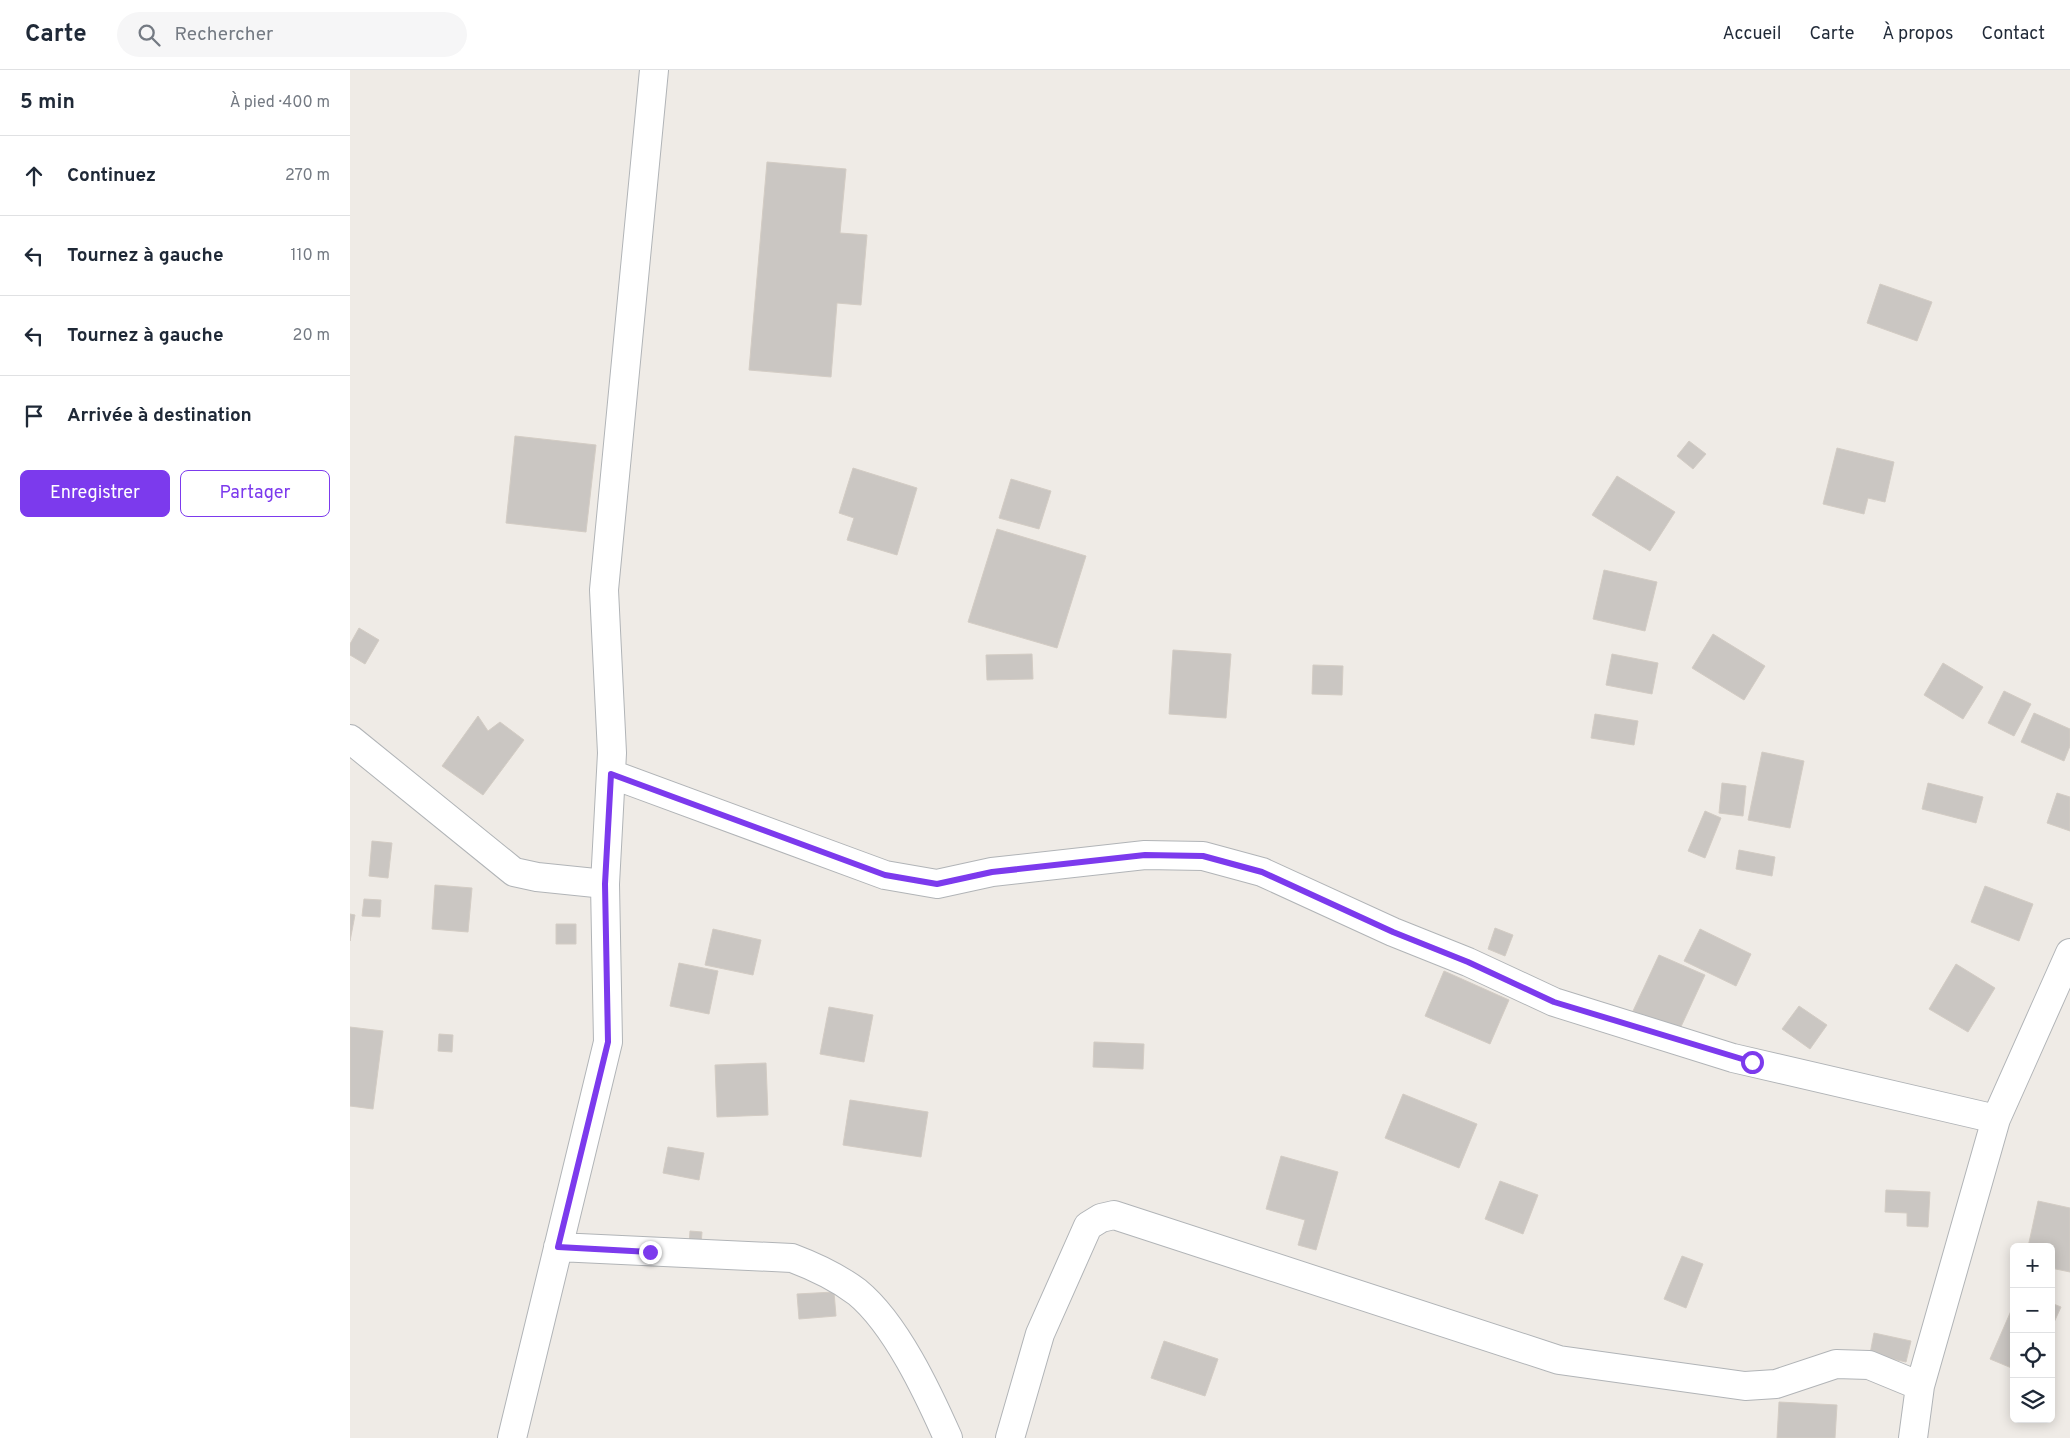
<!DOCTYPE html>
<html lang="fr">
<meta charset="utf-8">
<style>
body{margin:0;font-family:Overpass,sans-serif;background:#f6f6f7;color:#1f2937}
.controls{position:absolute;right:15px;bottom:15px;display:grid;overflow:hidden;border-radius:8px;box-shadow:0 2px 12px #0003}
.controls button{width:45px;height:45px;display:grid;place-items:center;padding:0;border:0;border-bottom:1px solid #e0e1e3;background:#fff;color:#1f2937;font:25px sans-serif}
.stop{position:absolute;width:15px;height:15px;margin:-11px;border:4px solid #7c3aed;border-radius:50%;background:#fff}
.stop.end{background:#7c3aed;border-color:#fff;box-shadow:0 1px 5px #0008}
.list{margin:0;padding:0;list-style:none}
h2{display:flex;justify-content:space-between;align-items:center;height:65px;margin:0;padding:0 20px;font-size:21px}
h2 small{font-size:16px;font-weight:400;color:#747a83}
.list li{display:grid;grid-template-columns:32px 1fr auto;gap:15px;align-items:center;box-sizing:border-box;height:80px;padding:0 20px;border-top:1px solid #e0e1e3}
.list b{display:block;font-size:19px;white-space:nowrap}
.list em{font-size:16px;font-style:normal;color:#747a83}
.actions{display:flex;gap:10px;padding:15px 20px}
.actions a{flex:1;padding:11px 0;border:1px solid #7c3aed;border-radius:8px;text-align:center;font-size:18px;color:#7c3aed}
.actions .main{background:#7c3aed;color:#fff}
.icon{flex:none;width:28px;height:28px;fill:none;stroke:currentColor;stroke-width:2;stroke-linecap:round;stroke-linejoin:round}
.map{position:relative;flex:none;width:1720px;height:1368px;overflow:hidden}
header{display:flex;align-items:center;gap:30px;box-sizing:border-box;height:70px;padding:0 25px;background:#fff;border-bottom:1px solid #e0e1e3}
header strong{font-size:24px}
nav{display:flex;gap:28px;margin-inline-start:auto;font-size:18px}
.search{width:350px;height:45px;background:#f6f6f7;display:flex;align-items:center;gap:12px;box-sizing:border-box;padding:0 18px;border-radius:28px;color:#747a83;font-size:19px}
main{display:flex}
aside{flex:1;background:#fff}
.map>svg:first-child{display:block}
</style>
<header>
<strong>Carte</strong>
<div class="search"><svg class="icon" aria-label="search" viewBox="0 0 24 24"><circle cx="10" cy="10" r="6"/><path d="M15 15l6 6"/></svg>Rechercher</div>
<nav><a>Accueil</a><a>Carte</a><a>À propos</a><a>Contact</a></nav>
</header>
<main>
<aside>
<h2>5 min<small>À pied · 400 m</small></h2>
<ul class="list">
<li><svg class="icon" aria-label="ahead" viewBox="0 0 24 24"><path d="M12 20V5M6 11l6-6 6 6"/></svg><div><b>Continuez</b></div><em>270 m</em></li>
<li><svg class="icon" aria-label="left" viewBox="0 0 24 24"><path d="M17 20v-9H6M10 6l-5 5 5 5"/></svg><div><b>Tournez à gauche</b></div><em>110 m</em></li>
<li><svg class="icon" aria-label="left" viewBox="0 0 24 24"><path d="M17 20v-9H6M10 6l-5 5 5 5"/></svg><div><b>Tournez à gauche</b></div><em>20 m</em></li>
<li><svg class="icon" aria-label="arrive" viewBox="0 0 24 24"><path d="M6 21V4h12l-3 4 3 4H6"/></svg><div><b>Arrivée à destination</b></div></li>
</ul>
<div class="actions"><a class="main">Enregistrer</a><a>Partager</a></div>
</aside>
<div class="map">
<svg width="1720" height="1368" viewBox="0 0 1720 1368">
<rect width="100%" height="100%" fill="#efebe6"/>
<path fill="#cac6c2" stroke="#d3ccc4" d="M417,92L496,99L490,163L517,165L511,235L487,233L481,307L399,300Z
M1530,214L1582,232L1567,271L1517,253Z
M165,366L246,375L236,462L156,453Z
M1339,371L1356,384L1343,399L1327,386Z
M1487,378L1544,392L1535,432L1518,428L1514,444L1473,434Z
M503,398L567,418L547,485L497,470L504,448L489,443Z
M1267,406L1325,442L1300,481L1242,445Z
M661,409L701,421L689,459L649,448Z
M647,459L736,486L707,578L618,552Z
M1254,500L1307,512L1295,561L1243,549Z
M9,558L29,570L15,594L0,585V574Z
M1363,564L1415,596L1394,630L1342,598Z
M823,580L881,584L876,648L819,644Z
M682,584L683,609L637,610L636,585Z
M1262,584L1308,593L1302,624L1256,615Z
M1593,593L1633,617L1613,649L1574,625Z
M963,595L993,596L992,625L962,624Z
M1654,621L1681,634L1664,666L1638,653Z
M1684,643L1720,659V676L1714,691L1671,672Z
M1245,644L1288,651L1284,675L1241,668Z
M128,646L138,661L150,652L174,670L133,725L92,696Z
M1412,682L1454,691L1440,758L1398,750Z
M1372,713L1396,716L1393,746L1369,743Z
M1578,713L1633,727L1626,753L1572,739Z
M1707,723L1720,727V761L1697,753Z
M1355,741L1371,748L1355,788L1338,781Z
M22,771L42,773L38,808L19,806Z
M1389,780L1425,787L1422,806L1386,799Z
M85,815L122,818L118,862L82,859Z
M1635,816L1683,834L1669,871L1621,852Z
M14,829L31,830L30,847L12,846Z
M0,844L5,845L0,871Z
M206,854H226V874H206Z
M1145,858L1163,865L1155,886L1138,879Z
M363,859L411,870L403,905L355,895Z
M1350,859L1401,884L1386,916L1334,891Z
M1309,885L1355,905L1329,961L1283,941Z
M329,893L368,901L359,944L320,936Z
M1606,894L1645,918L1618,962L1579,939Z
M1094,901L1159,930L1140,974L1075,946Z
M1449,936L1477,955L1460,979L1432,959Z
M479,937L523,945L514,992L470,984Z
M0,957L33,961L23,1039L0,1036Z
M89,964L103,965L102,982L88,981Z
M744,972L794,974L793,999L743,997Z
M416,993L418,1045L367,1047L365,995Z
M1053,1024L1127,1054L1109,1098L1035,1068Z
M500,1030L578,1042L571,1087L493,1075Z
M318,1077L354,1083L349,1110L313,1103Z
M931,1086L988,1102L966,1180L948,1175L955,1150L916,1139Z
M1150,1111L1188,1125L1173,1164L1135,1149Z
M1536,1120L1580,1122L1578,1157L1557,1156V1143L1535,1142Z
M1688,1131L1720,1138V1202L1701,1198V1177H1678Z
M340,1161L352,1162L351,1176L339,1175Z
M1332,1186L1353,1194L1336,1238L1314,1229Z
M484,1222L486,1246L449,1249L447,1224Z
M1701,1233L1711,1237L1701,1259Z
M1664,1234V1299L1640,1289Z
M1524,1263L1561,1271L1556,1292L1520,1284Z
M814,1271L868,1289L855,1326L801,1308Z
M1429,1332L1487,1335L1485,1368H1427Z"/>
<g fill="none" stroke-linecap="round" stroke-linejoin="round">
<g stroke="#b1b4b7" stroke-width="30">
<path id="minor" d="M0,669L164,802L187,807L255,814
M261,704L535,805L587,814L642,802L795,785L853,786L912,802L1043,862L1118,892L1204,932L1383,988L1646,1049
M208,1177L442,1188C466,1197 487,1207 507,1222C546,1254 578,1323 598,1368
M162,1368L258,972L255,814L262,683L254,520L304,0
M660,1368L690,1264L738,1156L751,1148L764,1145L1209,1290L1395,1316L1426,1314L1486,1294L1519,1295L1570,1316
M1563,1368L1570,1316L1646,1049L1720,883"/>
</g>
<use href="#minor" stroke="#fff" stroke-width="28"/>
</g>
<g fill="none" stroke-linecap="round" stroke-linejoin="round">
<path stroke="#7c3aed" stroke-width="6" d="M300,1182L208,1177L258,972L255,814L261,704L535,805L587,814L642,802L795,785L853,786L912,802L1043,862L1118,892L1204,932L1402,992"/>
</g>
</svg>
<div class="controls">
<button>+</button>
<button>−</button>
<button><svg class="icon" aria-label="locate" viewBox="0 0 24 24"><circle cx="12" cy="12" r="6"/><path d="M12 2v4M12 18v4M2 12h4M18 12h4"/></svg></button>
<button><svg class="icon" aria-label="layers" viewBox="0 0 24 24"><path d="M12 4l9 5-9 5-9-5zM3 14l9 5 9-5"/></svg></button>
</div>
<div class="stop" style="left:1402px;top:992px"></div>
<div class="stop end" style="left:300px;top:1182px"></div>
</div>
</main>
